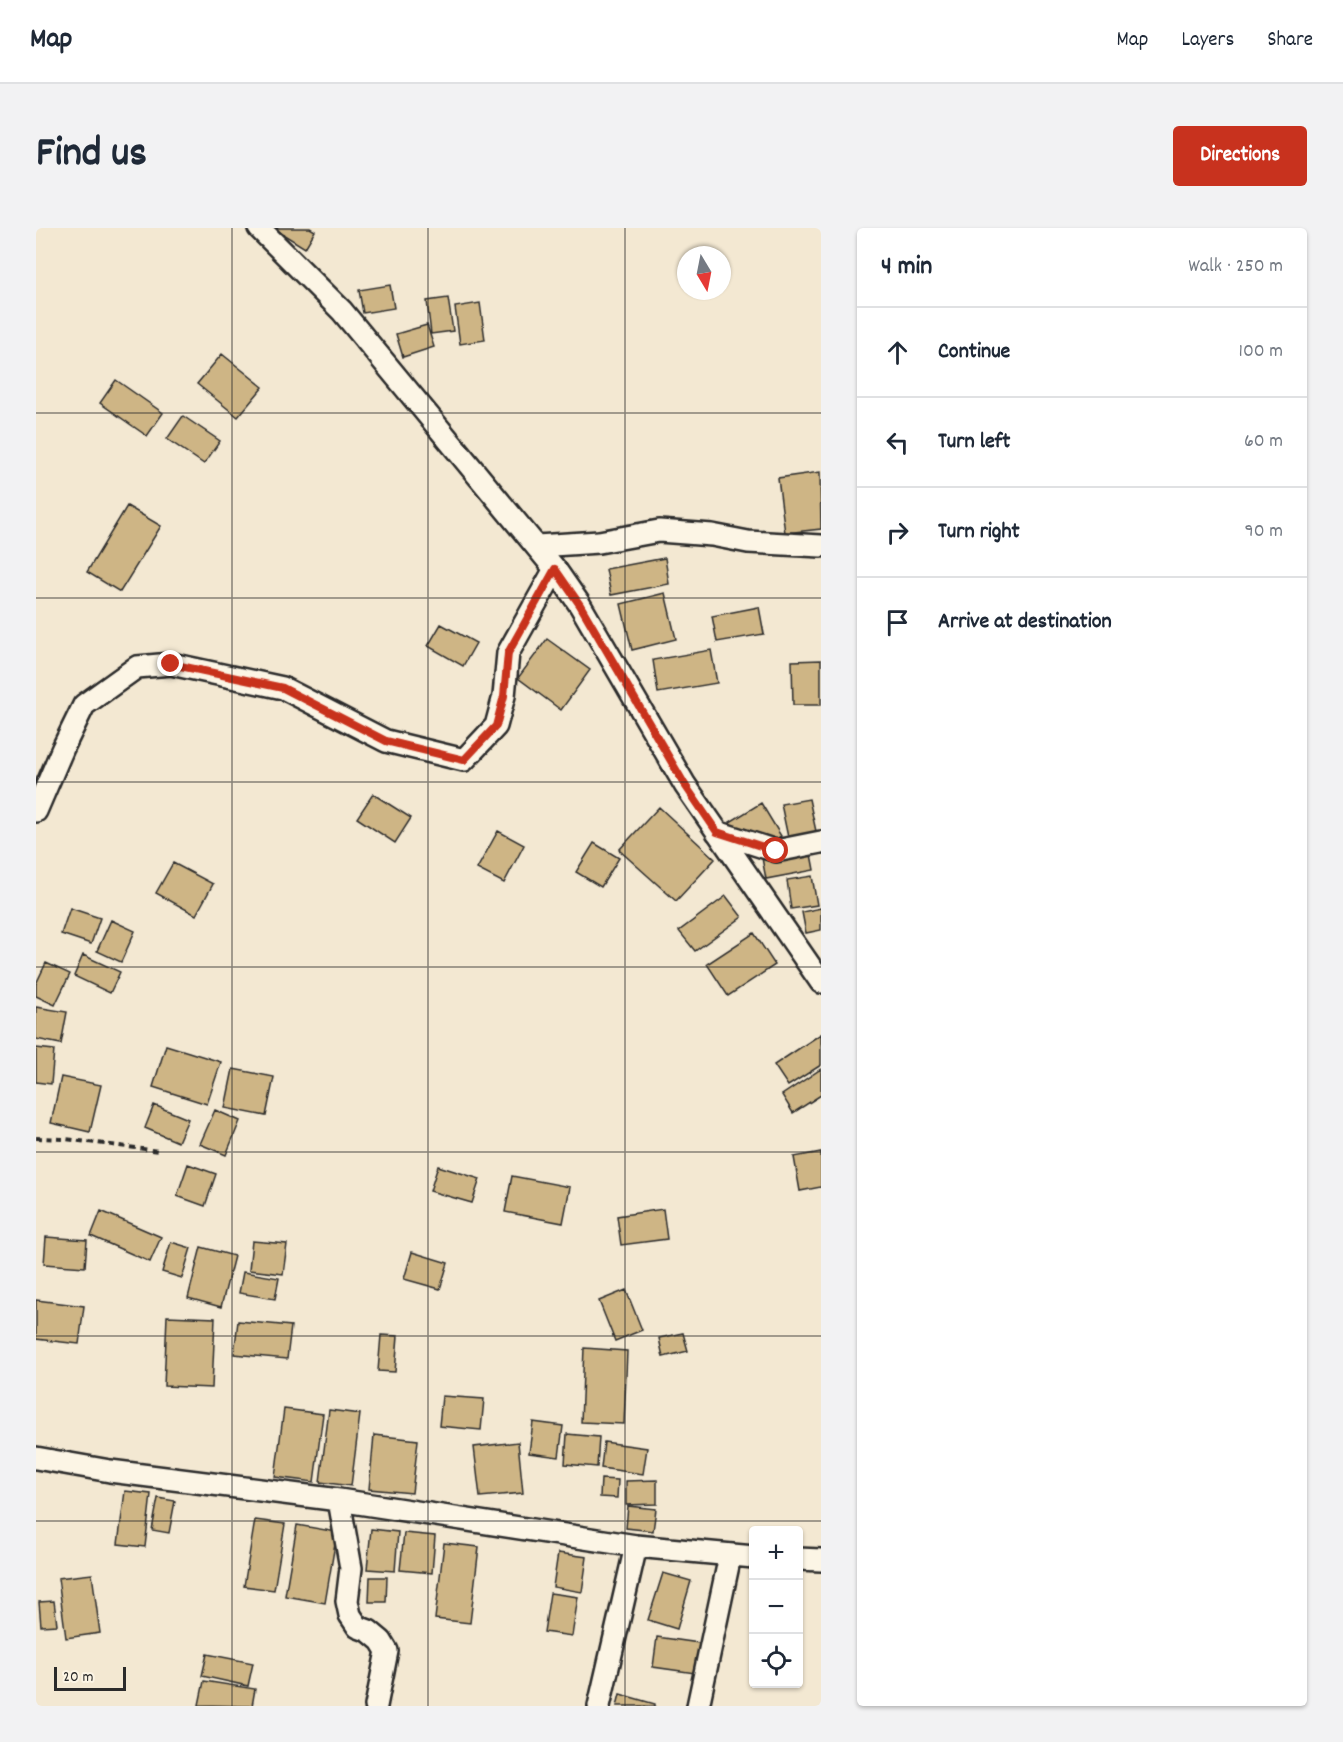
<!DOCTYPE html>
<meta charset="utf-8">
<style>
body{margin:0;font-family:Dekko,sans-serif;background:#f2f2f3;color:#1f2937}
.controls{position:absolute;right:18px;bottom:18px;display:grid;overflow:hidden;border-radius:6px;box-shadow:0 2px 4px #0004}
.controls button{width:54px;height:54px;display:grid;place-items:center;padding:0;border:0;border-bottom:2px solid #e0e1e3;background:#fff;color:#1f2937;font:30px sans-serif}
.compass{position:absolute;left:641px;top:18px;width:54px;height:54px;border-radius:50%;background:#fff;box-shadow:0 2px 4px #0004;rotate:170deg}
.scale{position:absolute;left:18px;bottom:15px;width:72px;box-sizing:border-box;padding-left:6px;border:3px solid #2b2b2b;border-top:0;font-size:16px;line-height:21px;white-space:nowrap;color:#2b2b2b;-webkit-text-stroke:4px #fcf5e5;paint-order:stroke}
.stop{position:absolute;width:18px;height:18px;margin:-14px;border:4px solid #c8321e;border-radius:50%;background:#fff}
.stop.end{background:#c8321e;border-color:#fff;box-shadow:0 2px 6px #0008}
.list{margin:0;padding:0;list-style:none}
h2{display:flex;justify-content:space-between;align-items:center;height:78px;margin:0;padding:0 24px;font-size:26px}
h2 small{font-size:20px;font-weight:400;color:#747a83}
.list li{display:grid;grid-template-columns:39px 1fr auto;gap:18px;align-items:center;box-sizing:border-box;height:90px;padding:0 24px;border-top:2px solid #e0e1e3}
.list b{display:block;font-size:22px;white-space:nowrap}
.list em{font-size:20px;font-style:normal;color:#747a83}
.icon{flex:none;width:33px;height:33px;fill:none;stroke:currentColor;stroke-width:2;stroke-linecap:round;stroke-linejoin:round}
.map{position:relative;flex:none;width:785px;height:1478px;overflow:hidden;border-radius:6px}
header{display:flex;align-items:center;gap:36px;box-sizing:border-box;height:84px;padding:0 30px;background:#fff;border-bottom:2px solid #e0e1e3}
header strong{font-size:28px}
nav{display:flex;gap:33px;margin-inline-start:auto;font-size:21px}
.intro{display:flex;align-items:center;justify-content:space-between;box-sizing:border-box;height:144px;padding:0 36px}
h1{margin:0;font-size:42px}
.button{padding:15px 27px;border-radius:6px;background:#c8321e;color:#fff;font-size:21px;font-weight:700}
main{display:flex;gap:36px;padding:0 36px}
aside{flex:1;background:#fff;border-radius:6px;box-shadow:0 2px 4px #0004}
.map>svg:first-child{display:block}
</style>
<header>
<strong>Map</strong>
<nav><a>Map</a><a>Layers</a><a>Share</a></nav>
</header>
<div class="intro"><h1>Find us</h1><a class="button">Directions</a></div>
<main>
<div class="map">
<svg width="785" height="1478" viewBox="0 0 785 1478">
<rect width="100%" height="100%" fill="#f3e8d2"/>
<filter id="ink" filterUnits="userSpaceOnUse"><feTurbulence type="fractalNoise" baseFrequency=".0167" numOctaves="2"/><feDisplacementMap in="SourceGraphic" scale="12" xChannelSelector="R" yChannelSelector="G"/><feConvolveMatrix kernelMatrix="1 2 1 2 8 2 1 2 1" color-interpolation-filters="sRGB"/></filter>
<g filter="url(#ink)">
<path fill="#ceb585" stroke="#2b2b2b" stroke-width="1.5" d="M237,0H274L279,3L269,20Z
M354,57L358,80L327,85L323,62Z
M412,70L417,103L395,106L391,73Z
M444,75L449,112L424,116L419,79Z
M391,97L398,119L367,129L360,106Z
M186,126L227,159L202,189L161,156Z
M80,152L127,185L111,208L64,175Z
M147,188L184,213L168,236L131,211Z
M784,244L785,301L749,305L742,250Z
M91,278L125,298L84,364L51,344Z
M629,330L633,356L575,367L570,341Z
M629,365L640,411L596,422L585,376Z
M723,379L728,406L681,414L676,388Z
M405,396L440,415L427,438L392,418Z
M511,411L554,442L525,482L482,450Z
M675,422L681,455L622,465L617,432Z
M785,432V477H757L756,433Z
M337,566L375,590L359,615L321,590Z
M773,571L781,608L753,614L745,576Z
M725,575L745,608L714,627L694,594Z
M623,579L679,631L640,673L583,622Z
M462,603L488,617L468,655L441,641Z
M558,615L583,630L565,659L540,644Z
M774,621L778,642L730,651L726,630Z
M137,635L177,656L160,687L120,665Z
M776,648L781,677L755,681L751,652Z
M690,668L706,689L659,723L643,703Z
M34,680L64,690L55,716L25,706Z
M785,680V702L770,705L766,684Z
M75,692L99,703L85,734L61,723Z
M718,705L739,737L692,768L671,736Z
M47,727L84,744L74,765L38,748Z
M10,735L34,746L19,777L0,768V756Z
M0,779L31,784L25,816L0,811Z
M785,806V837L752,858L738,837Z
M130,817L185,834L171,876L117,859Z
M0,820L18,822L15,856L0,854Z
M197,841L238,849L230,888L189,880Z
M785,841V867L757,885L746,867Z
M25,849L65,857L54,904L15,895Z
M118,877L152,891L142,914L109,900Z
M179,882L204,893L190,927L164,916Z
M785,924V959L764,963L758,929Z
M152,936L180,946L169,978L141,968Z
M402,938L444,951L436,975L394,963Z
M476,948L534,959L527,995L469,984Z
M627,981L631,1011L585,1017L581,988Z
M65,983L125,1009L114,1034L55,1008Z
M10,1009L51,1012L49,1039L8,1036Z
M216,1013L251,1016L247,1046L213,1042Z
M135,1014L155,1020L146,1050L126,1044Z
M165,1019L198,1028L185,1079L152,1070Z
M376,1024L412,1035L404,1061L368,1051Z
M207,1044L243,1050L239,1071L203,1065Z
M590,1062L606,1102L579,1113L563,1073Z
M0,1072L48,1078L43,1116L0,1111Z
M131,1088L179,1090L176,1160L128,1158Z
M202,1093L255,1098L251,1131L198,1126Z
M647,1105L652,1123L627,1129L623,1110Z
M345,1107L362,1108L359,1144L342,1143Z
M548,1120L591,1123L588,1196L545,1194Z
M406,1168L448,1171L445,1202L403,1198Z
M248,1181L287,1186L278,1254L239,1249Z
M293,1182L324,1186L315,1258L284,1254Z
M497,1194L527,1198L523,1229L493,1225Z
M531,1206L563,1209L561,1239L529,1236Z
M338,1207L382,1212L376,1265L333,1261Z
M482,1214L487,1265L444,1269L438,1219Z
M568,1214L611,1220L607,1246L565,1240Z
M565,1251L582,1252L581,1270L564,1269Z
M621,1252V1276L590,1277V1253Z
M89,1263L115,1266L109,1319L82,1316Z
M122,1270L139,1273L133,1305L116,1302Z
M592,1278L620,1281L617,1303L590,1300Z
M219,1292L249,1296L238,1362L208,1358Z
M261,1297L301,1304L289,1375L249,1368Z
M335,1301L362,1304L359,1343L331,1341Z
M368,1305L399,1308L396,1345L364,1342Z
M408,1315L443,1319L434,1395L399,1391Z
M522,1325L551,1329L546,1364L517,1359Z
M627,1345L655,1353L641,1401L612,1392Z
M56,1346L64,1405L30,1410L22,1350Z
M334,1349H351L350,1374H333Z
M514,1365L542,1369L536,1408L508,1404Z
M18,1373L21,1397L5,1398L3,1374Z
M621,1409L670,1416L666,1446L617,1439Z
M171,1426L217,1435L212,1458L166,1448Z
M168,1453L219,1461L216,1478L163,1477Z
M584,1466L619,1476V1478H581Z"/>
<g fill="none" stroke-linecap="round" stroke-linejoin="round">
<g stroke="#2b2b2b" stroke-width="26">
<path id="minor" d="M223,0L306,83L519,341L544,377L649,557L785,754
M501,318L563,314L623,303L676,307L712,314L785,318
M0,583L27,520L48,477L101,439L135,436L247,460L350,513L428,532L460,498L468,468L472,425L519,341
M681,604L740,623L785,614
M0,1230L74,1243L303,1272L600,1318L718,1329
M303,1272L315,1340L311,1373L314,1387L322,1399L333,1403L345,1413L351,1423L340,1478
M762,1331L785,1332
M563,1478L600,1318
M662,1478L694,1328"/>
</g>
<path stroke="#2b2b2b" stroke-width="4" stroke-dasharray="6 4.5" stroke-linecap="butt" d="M0,910L29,911L123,923"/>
<use href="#minor" stroke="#fcf5e5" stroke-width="21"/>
</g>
</g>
<g fill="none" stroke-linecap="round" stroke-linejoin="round" filter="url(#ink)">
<path stroke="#c8321e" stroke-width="8" d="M135,436L247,460L350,513L428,532L460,498L468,468L472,425L519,341L544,377L649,557L681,604L740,623"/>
</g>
<path fill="none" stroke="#2b2b2b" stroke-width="1.5" stroke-opacity="0.55" d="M196,0V1478M392,0V1478M589,0V1478M0,185H785M0,370H785M0,554H785M0,739H785M0,924H785M0,1108H785M0,1293H785"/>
</svg>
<div class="controls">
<button>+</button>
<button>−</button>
<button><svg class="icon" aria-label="locate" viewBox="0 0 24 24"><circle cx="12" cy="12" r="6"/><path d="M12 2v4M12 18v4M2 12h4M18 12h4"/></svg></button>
</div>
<svg class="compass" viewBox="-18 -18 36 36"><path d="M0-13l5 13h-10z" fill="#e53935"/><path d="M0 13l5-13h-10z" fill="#747a83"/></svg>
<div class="scale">20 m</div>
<div class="stop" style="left:740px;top:623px"></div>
<div class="stop end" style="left:135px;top:436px"></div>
</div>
<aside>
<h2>4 min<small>Walk · 250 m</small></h2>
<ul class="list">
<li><svg class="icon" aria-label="ahead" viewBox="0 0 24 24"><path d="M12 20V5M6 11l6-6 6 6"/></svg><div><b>Continue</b></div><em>100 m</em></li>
<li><svg class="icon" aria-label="left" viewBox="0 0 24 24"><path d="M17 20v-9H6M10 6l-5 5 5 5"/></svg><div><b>Turn left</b></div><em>60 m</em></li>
<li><svg class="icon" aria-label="right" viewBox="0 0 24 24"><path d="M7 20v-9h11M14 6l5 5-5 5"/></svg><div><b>Turn right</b></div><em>90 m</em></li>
<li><svg class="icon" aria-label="arrive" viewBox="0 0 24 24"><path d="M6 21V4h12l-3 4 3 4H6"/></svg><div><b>Arrive at destination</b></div></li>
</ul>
</aside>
</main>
